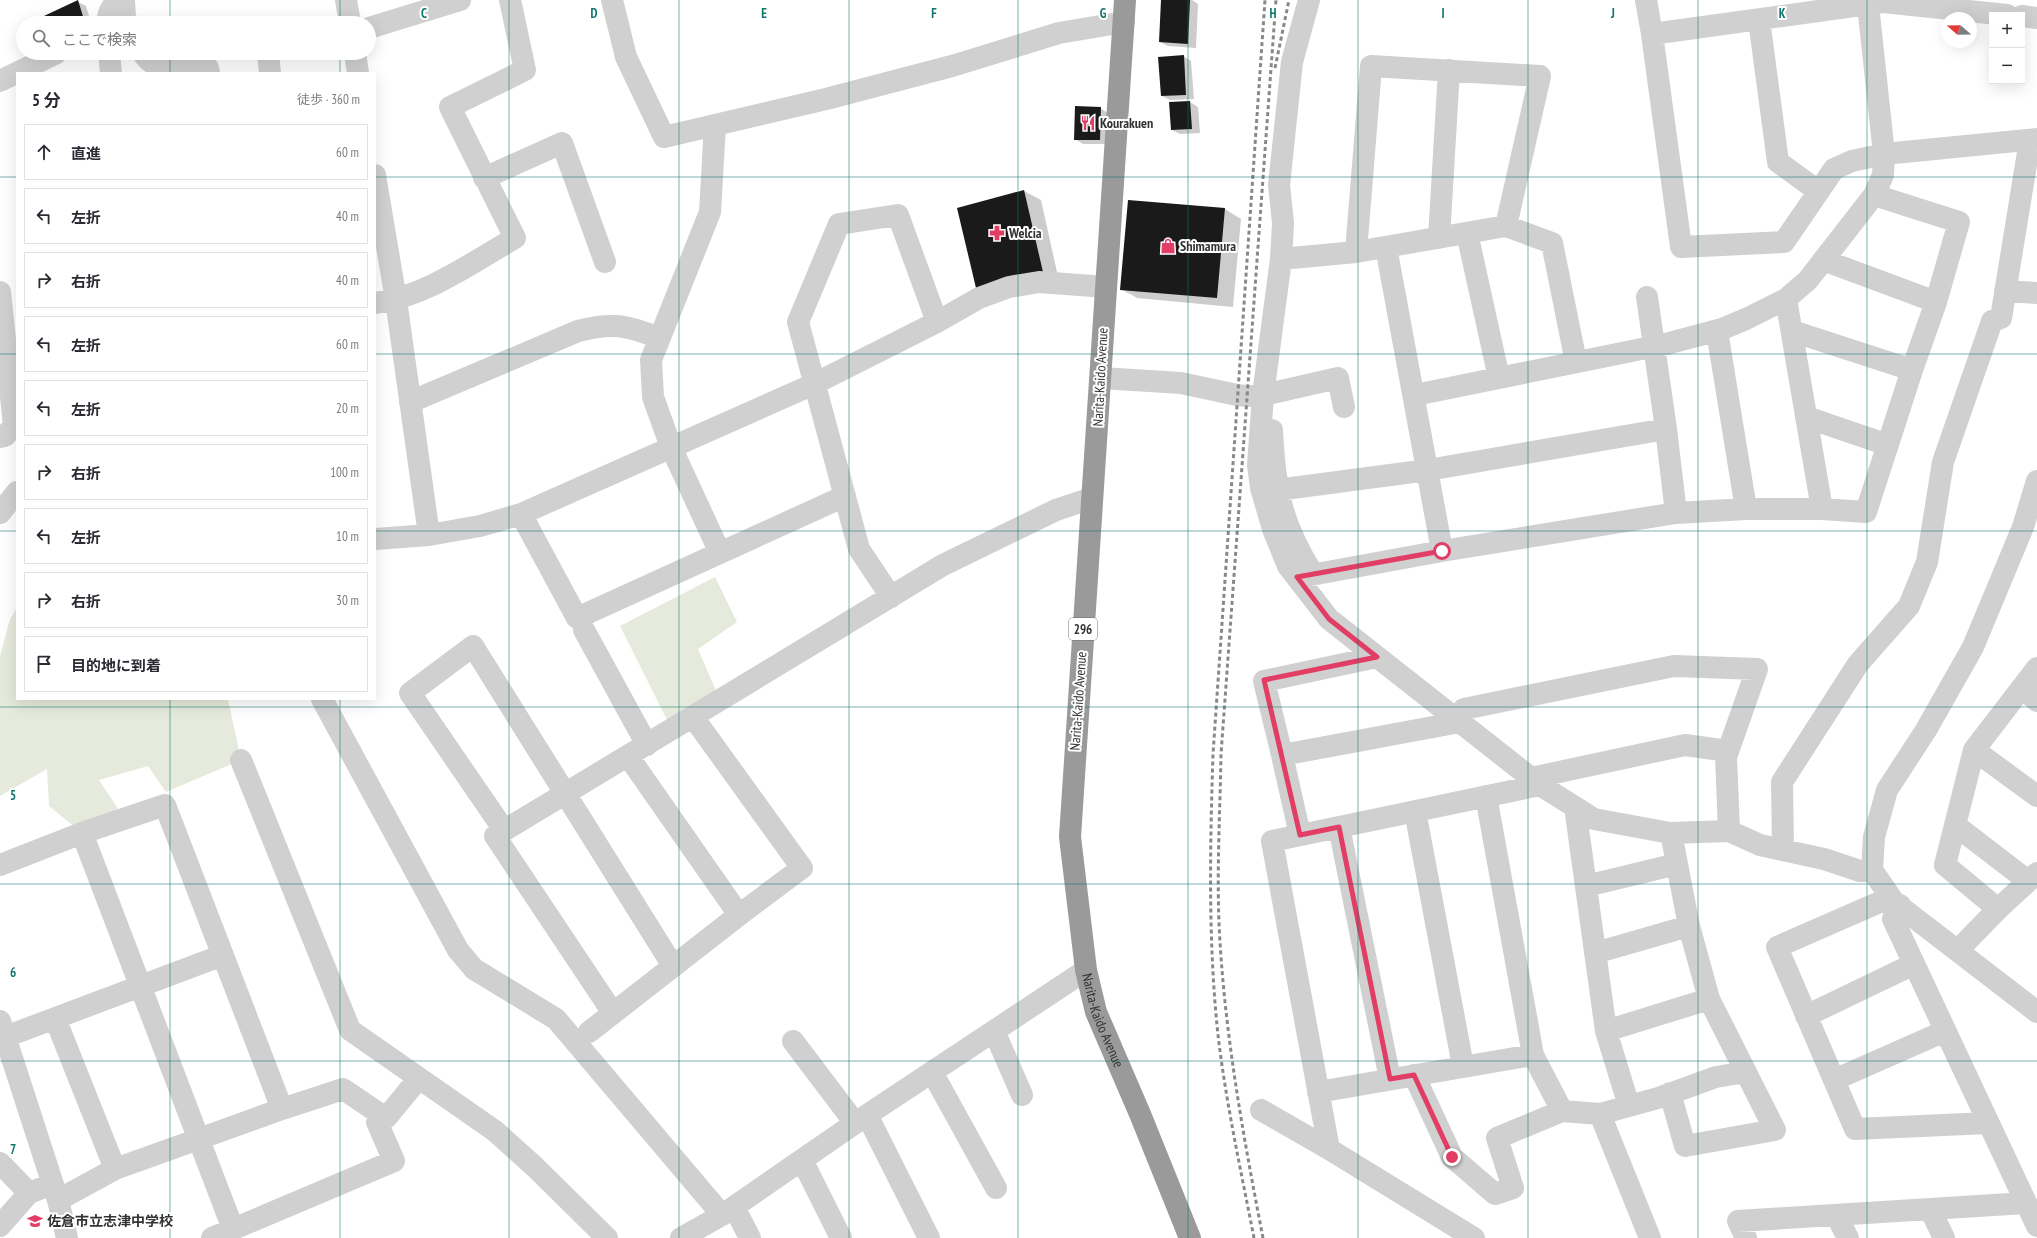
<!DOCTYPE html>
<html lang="ja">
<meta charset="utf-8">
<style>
body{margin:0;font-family:"PT Sans Narrow","Noto Sans JP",sans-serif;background:#f7f7f7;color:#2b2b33}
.controls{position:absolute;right:12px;top:12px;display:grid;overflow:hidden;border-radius:0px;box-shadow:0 4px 16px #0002}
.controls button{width:36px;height:36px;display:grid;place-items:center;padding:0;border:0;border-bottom:1px solid #e1e1e2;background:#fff;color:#2b2b33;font:20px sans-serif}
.compass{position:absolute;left:1941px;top:12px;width:36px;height:36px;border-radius:50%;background:#fff;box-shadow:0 4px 16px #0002;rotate:290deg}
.stop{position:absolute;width:12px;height:12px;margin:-9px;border:3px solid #e13d65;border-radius:50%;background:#fff}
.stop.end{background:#e13d65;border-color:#fff;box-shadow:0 1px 4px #0008}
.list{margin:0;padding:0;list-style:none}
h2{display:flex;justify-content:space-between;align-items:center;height:52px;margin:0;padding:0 16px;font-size:17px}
h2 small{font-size:13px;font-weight:400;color:#7c7c81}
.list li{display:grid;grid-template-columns:26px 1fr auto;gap:12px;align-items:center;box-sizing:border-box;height:56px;margin:0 8px 8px;padding:0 8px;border:1px solid #e1e1e2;border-radius:0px}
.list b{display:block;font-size:15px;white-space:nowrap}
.list em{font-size:13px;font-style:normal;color:#7c7c81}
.icon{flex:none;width:22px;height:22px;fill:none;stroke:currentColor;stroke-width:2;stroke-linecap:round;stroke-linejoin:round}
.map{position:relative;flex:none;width:2037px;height:1238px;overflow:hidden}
.search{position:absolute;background:#fff;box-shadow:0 4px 16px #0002;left:16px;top:16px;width:360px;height:44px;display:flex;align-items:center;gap:10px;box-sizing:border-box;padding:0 14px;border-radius:22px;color:#7c7c81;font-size:15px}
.panel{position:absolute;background:#fff;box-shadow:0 4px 16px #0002;left:16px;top:72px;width:360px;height:628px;border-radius:0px}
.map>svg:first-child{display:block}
</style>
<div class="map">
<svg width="2037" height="1238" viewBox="0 0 2037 1238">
<rect width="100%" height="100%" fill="#fff"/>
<path fill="#e5eadc" d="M715,577L737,622L698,649L720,700L672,730L620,626Z
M17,608V699H228L241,760L166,792L148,766L99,780L125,819L82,833L49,806L47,769L0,796V656L10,619Z"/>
<path fill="#0003" d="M1162,0H1192L1198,4L1196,48L1168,46L1160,42Z
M78,2L86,6L91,23H31Z
M1183,56L1191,61L1194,99L1170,100L1162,96Z
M1190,102L1198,107L1200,133L1180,134L1172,130L1170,103Z
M1100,108L1108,113L1107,144H1083L1075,139Z
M1024,191L1041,200L1059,281L994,297L958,208Z
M1129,201L1225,209L1241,219L1233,307L1137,298L1121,289Z"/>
<path fill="#1a1a1a" d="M78,0L85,23H29Z
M1161,0H1190L1188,44L1159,42Z
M1184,55L1186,95L1161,96L1158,57Z
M1190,101L1192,129L1171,130L1169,102Z
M1075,106L1101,107L1100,140H1074Z
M1024,190L1043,272L976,288L957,208Z
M1128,200L1225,208L1217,298L1120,290Z"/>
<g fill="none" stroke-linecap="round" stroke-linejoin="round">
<path stroke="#d0d0d0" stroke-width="22" d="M124,0L125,18L128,23
M346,0L350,23
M612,0L626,57L664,137L826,99L952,66L1059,33L1124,22
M1309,0L1292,62L1279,185L1283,223L1281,259L1263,395L1258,465L1261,488L1273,529L1288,566L1329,619L1540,785L1594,819L1670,833L1729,831L1760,845L1824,859L1860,871L1872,870
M1646,0L1652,34L1681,247L1784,242L1834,169L1852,161L1884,154L2037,139
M2022,16L2037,18
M1759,20L1778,162L1818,191
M108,23C107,11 113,3 124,0
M369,28L460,0
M1652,34L1883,2L2007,15
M109,53L111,73
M143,53C155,75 188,69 208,68L209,73
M268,53L270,73
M355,53L358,73
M0,81L55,54
M715,125L710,212L651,360L653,397L671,447L720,553
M375,175L396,300L429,535
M484,178L562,143L605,262
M1467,233L1499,378
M1439,238L1449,70
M1386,247L1442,551L1676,513L1746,509H1822L1866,512L1912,370L1936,302L1959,222L1874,195
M1356,252L1371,66L1540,76L1506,226
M1281,259L1356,252L1506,226L1552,243L1576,362
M1823,260L1936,302
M2005,291L2037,293
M0,292L14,426L5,436L0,437
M1647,297L1666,429L1676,513
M1786,299L1822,509
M375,303C425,297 471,263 515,238L450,107L525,70L510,0
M1717,331L1746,509
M1792,331L1912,370
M1101,378L1181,383L1237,395L1247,396L1263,395L1338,378L1344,407
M1415,395L1666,344L1722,329L1746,319L1786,299L1808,280L1874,195L1883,175L1884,154L1868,5
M410,402L578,331C612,322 627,325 659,338
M1806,417L1888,445
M1272,430C1275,490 1281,523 1313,574
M2037,481L2023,527L1973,647L1926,730L1887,790L1874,837L1872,870L1894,902L2037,1012
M1277,490L1428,470L1666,429
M0,513L17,492
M521,514L577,618L845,496
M375,539L429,535L480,526L521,514L814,384L937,322L979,298L1009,287L1039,282L1106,287
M1300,577L1442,551
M891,597L859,549L798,322L839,224L898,215L937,322
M584,630L647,745
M2022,688L2037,701
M322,699L458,950L474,969L556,1019L722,1215
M693,717L802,868L739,915
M1974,750L2037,796
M1282,755L1264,681L1377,657
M241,760L350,1030L495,1131L535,1167L607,1238
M1531,778L1685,745L1728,751
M1486,796L1533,1055
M1575,807L1606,1031L1629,1106
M1415,811L1463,1066
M1955,825L2028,881
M1339,827L1390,1079
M504,830L410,693L473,646L673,966
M82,833L233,1229
M1300,835L1282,755L1460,722L1464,709L1674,666L1757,669L1726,757L1729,831
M1783,850L1782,782L1858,664L1909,606L1927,562L1943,462L1992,321L2001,318L2030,140
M0,865L82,833L165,805L282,1109
M1586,886L1677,864
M1889,898L1777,947L1855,1129L1988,1123
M1900,905L1893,919L2037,1226
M1998,909L1945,865L1974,750L2037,668
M1958,950L1998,909L2037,873
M1595,953L1689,926
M613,1013L495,836L943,565L1056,510L1092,498
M1806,1016L1914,964
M55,1018L115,1169
M0,1021L58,1200L67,1238
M994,1031L1022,1095
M1606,1031L1709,999
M589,1032L739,915L628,756
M793,1041L855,1123
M0,1042L5,1037L223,955
M932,1072L996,1188
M1414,1075L1452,1157L1495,1194L1513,1188L1497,1138L1562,1111L1600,1114L1658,1098L1716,1077L1746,1072
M1834,1080L1945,1031
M1318,1092L1533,1055L1562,1111
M1670,1093L1685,1146L1775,1130L1709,999L1689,926L1671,833
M1261,1110L1329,1149L1474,1238
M1600,1114L1650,1238
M867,1115L929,1238
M1329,1149L1272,841L1540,785
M802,1160L841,1238
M0,1163L29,1193
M58,1200L115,1169L282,1109L343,1089L386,1118L419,1078
M734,1207L750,1238
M1930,1209L1944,1238
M1836,1215L1848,1238
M0,1226L29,1193L52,1184
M212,1238L394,1161L377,1122L379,1113
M681,1238L722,1215L867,1115L1086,970
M1746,1238L1738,1221L2026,1203"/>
<path stroke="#9a9a9a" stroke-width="22" id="s1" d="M1125,0L1070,837L1086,970L1096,1012L1140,1114L1190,1238"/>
<path stroke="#888" stroke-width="3" stroke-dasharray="4 3" stroke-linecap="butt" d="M1275,68L1289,0
M1254,1238C1241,1171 1226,1103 1218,1035C1208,941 1210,848 1213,754L1265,0
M1263,1238C1244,1140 1226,1041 1220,942C1216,880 1220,816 1221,754L1276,0"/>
</g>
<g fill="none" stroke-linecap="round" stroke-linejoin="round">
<path stroke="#e13d65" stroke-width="5" d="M1442,551L1297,577L1329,619L1377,657L1264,680L1300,835L1339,827L1390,1079L1414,1075L1452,1157"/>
</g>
<path fill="none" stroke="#0f766e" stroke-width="1" stroke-opacity="0.55" d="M170,0V23M340,0V23M509,0V1238M679,0V1238M849,0V1238M1018,0V1238M1188,0V1238M1358,0V1238M1528,0V1238M1698,0V1238M1867,0V1238M170,53V73M340,53V73M0,177H17M375,177H2037M0,354H17M375,354H2037M0,531H17M375,531H2037M170,699V1238M340,699V1238M0,707H2037M0,884H2037M0,1061H2037"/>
<defs>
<g id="restaurant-bare" transform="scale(1.2)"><path d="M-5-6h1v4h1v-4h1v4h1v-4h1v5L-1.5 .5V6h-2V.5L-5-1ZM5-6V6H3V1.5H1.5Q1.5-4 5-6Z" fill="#e13d65" stroke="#fff" stroke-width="2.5" paint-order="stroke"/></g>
<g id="pharmacy-bare" transform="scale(1.2)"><path d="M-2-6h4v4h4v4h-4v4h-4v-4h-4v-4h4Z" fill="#e13d65" stroke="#fff" stroke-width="2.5" paint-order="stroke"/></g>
<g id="shop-bare" transform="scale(1.2)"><path d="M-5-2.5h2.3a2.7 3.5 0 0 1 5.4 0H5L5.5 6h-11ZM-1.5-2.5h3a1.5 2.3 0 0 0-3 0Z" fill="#e13d65" stroke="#fff" stroke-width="2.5" paint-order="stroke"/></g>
<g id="school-bare" transform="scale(1.2)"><path d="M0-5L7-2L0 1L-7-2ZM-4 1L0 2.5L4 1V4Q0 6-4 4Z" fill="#e13d65" stroke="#fff" stroke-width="2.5" paint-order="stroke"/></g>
</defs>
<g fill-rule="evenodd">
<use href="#restaurant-bare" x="1088" y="123"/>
<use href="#pharmacy-bare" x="997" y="233"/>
<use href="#shop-bare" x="1168" y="246"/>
<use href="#school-bare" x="35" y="1221"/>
</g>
<g text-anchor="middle" stroke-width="4" stroke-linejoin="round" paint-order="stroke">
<rect fill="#fff" stroke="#707070" stroke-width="1" x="1069" y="618" width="28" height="22" rx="3"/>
<g font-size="13" font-weight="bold" fill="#333">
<text x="1083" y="634">296</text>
</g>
<g font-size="14" font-weight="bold" fill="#333" stroke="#fff" text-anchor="start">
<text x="1100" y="128">Kourakuen</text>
<text x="1009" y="238">Welcia</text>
<text x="1180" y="251">Shimamura</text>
<text x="47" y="1226">佐倉市立志津中学校</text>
</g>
<g font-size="14" fill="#333" stroke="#fff">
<text transform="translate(1100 377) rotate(-87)" y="5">Narita-Kaido Avenue</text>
<text transform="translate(1078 701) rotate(-86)" y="5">Narita-Kaido Avenue</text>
<text dy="5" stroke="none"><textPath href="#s1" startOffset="1026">Narita-Kaido Avenue</textPath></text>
</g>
</g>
<g font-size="13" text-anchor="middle" font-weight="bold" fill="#0f766e" stroke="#fff" stroke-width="4" stroke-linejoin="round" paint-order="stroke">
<text x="424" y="18">C</text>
<text x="594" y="18">D</text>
<text x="764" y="18">E</text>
<text x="934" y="18">F</text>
<text x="1103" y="18">G</text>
<text x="1273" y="18">H</text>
<text x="1443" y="18">I</text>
<text x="1613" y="18">J</text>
<text x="1782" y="18">K</text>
<text x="13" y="800">5</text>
<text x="13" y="977">6</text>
<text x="13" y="1154">7</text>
</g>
</svg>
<div class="controls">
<button>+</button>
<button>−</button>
</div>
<svg class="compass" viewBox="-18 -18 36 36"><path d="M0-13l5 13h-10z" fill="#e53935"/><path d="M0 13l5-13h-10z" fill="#7c7c81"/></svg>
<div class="stop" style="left:1442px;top:551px"></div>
<div class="stop end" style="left:1452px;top:1157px"></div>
<div class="search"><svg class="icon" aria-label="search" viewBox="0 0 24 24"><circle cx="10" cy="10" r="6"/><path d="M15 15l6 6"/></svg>ここで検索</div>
<section class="panel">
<h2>5 分<small>徒歩 · 360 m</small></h2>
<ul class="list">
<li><svg class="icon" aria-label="ahead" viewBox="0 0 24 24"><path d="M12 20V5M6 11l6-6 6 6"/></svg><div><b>直進</b></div><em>60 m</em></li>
<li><svg class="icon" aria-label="left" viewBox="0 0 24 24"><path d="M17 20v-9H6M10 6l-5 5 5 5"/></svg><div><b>左折</b></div><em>40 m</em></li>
<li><svg class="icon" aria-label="right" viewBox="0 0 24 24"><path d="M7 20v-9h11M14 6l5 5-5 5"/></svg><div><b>右折</b></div><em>40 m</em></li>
<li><svg class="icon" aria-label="left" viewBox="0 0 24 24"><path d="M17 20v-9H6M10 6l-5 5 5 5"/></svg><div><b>左折</b></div><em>60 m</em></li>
<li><svg class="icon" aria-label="left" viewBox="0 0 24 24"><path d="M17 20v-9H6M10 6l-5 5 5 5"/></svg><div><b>左折</b></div><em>20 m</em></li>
<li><svg class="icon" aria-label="right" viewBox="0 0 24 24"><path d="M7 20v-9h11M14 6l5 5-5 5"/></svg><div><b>右折</b></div><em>100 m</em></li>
<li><svg class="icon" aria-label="left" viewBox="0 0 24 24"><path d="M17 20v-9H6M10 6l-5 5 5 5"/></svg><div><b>左折</b></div><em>10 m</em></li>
<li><svg class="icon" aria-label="right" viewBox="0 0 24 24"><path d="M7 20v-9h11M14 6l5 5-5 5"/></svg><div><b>右折</b></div><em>30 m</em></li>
<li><svg class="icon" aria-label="arrive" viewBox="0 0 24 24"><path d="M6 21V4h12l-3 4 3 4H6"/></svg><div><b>目的地に到着</b></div></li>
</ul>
</section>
</div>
